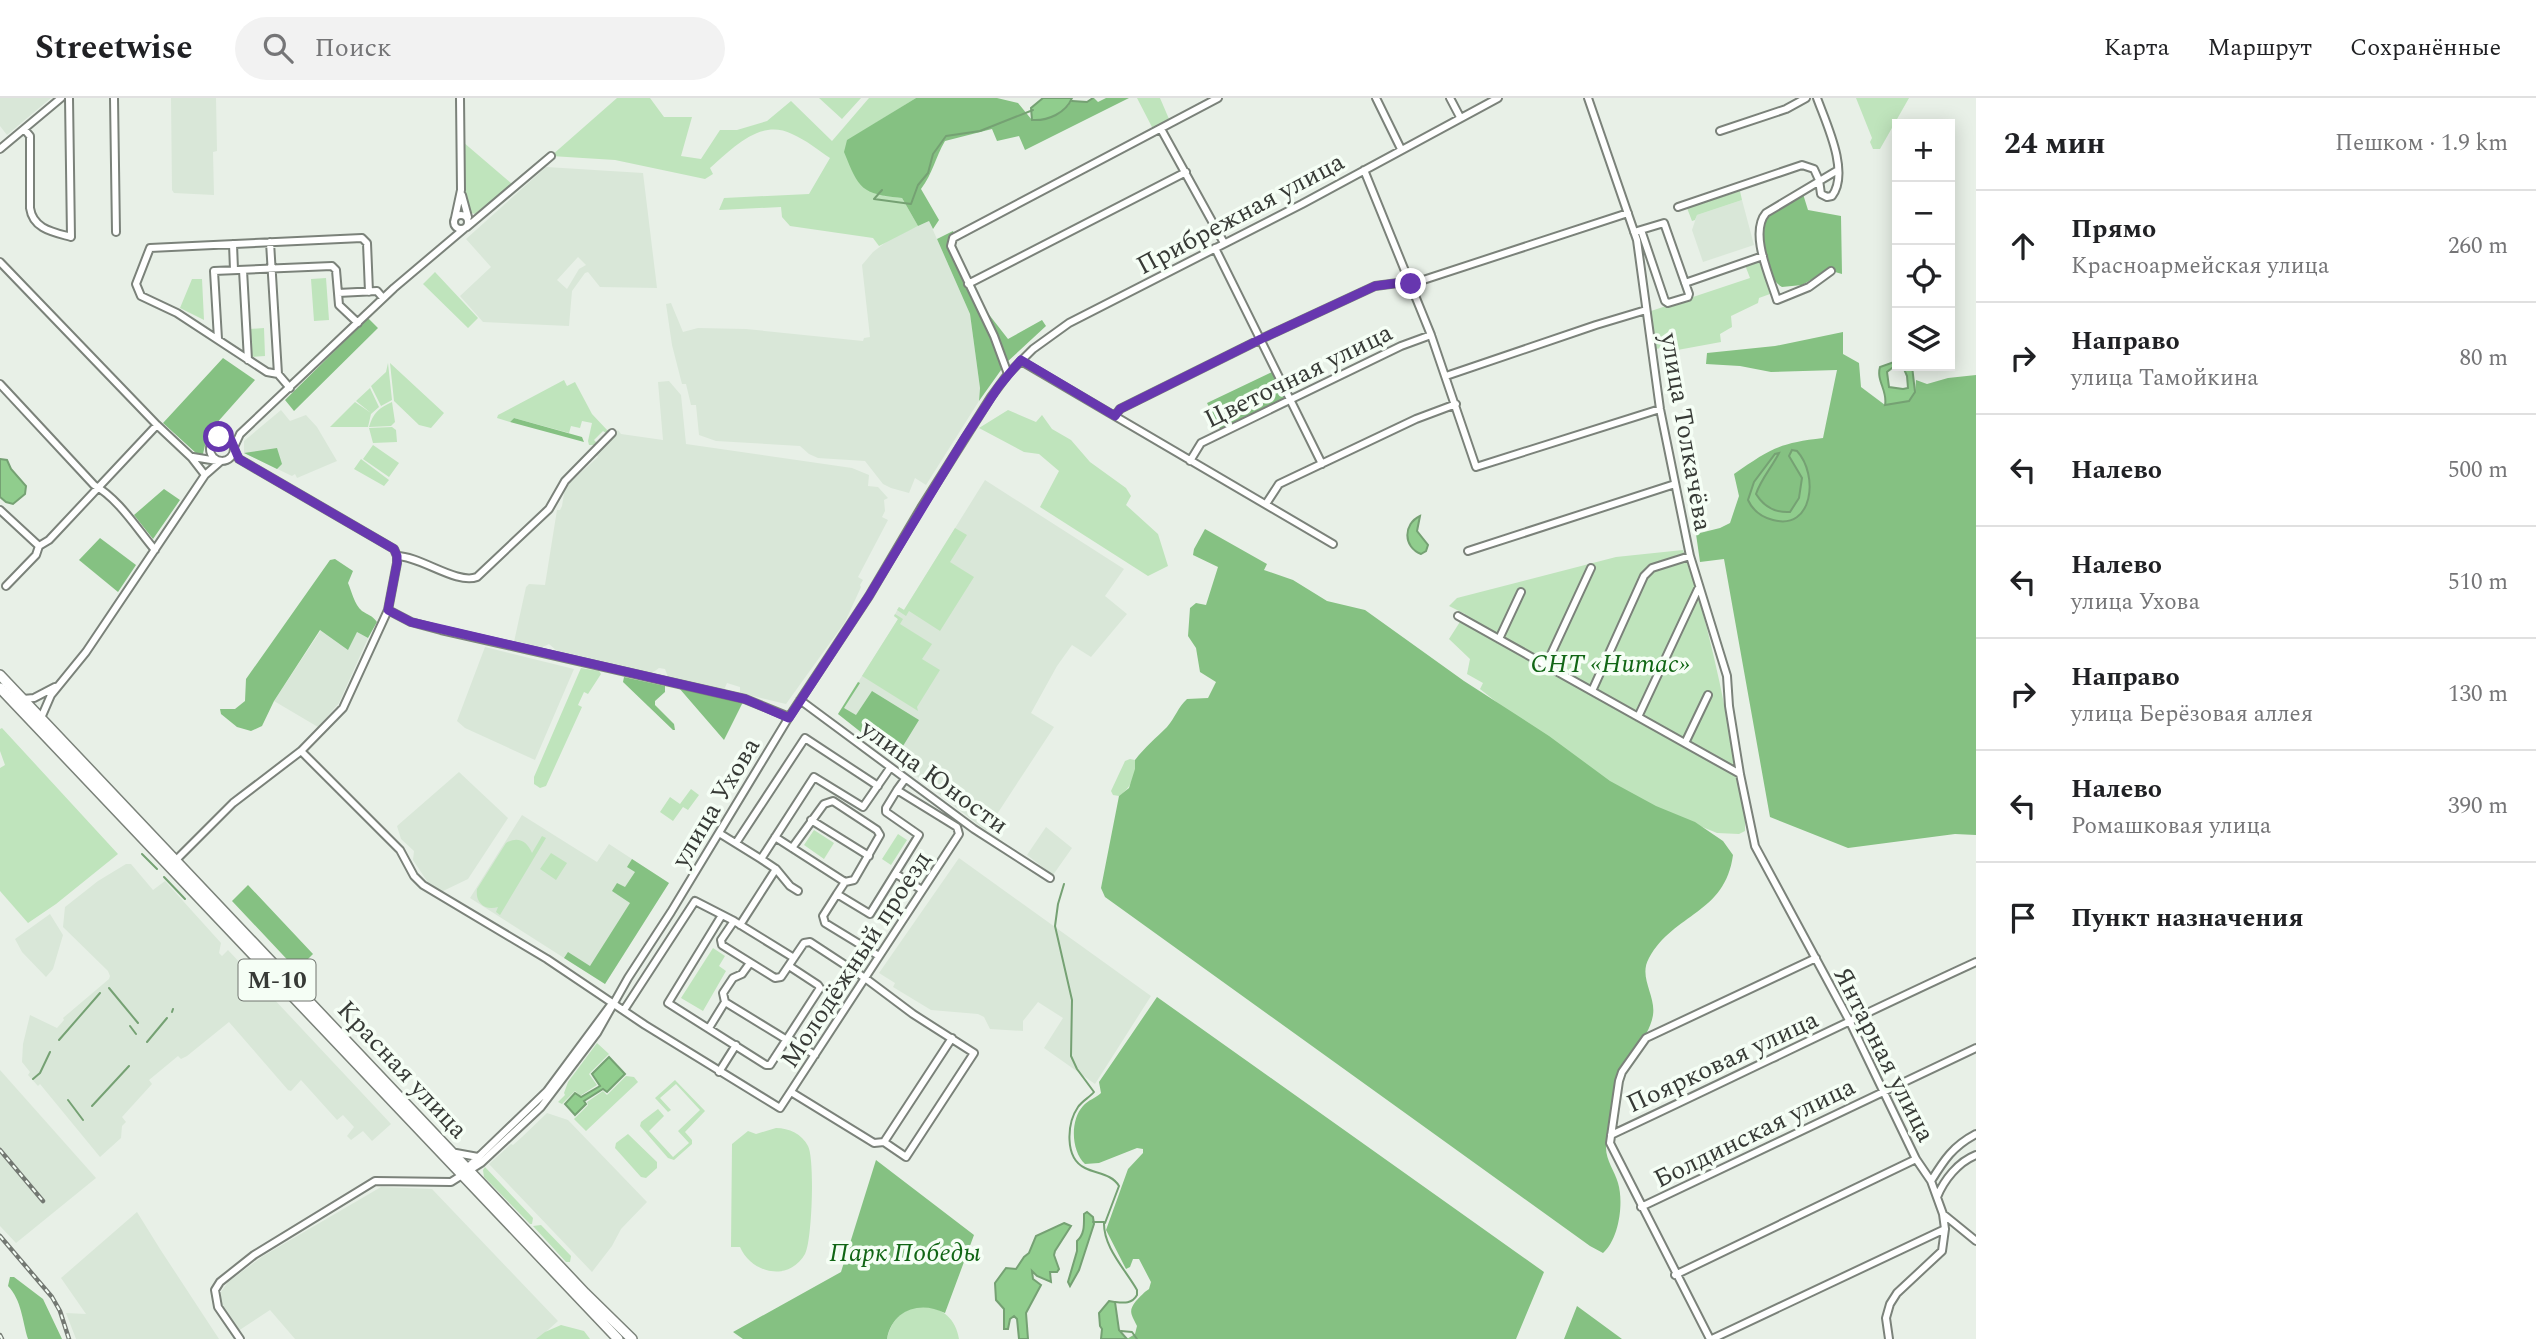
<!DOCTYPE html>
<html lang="ru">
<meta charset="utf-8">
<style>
body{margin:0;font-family:Spectral,serif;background:#f2f2f2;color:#202124}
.controls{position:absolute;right:21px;top:21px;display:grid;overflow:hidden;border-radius:0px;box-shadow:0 4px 18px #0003}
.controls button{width:63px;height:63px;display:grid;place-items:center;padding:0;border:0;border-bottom:2px solid #e0e0e0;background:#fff;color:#202124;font:35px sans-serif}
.stop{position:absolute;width:21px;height:21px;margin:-16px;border:5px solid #6737af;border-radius:50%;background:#fff}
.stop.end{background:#6737af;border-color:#fff;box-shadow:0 2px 7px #0008}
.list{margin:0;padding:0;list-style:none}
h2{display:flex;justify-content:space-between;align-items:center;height:91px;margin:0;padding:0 28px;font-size:30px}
h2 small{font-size:23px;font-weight:400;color:#757577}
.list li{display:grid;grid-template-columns:46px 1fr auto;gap:21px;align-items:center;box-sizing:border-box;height:112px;padding:0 28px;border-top:2px solid #e0e0e0}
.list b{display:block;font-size:26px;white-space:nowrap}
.list p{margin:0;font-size:23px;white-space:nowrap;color:#757577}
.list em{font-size:23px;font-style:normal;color:#757577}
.icon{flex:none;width:38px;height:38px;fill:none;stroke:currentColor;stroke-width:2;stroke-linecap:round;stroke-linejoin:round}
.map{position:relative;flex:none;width:1976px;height:1241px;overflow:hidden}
header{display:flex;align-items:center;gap:42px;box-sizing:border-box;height:98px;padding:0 35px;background:#fff;border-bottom:2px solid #e0e0e0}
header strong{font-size:33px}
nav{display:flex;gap:38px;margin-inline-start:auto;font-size:24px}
.search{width:490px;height:63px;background:#f2f2f2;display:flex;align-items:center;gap:18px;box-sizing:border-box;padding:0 24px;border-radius:38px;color:#757577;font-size:26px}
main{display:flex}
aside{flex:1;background:#fff}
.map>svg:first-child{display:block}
</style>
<header>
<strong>Streetwise</strong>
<div class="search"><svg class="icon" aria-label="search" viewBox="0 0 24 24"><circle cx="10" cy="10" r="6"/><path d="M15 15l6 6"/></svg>Поиск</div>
<nav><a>Карта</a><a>Маршрут</a><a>Сохранённые</a></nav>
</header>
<main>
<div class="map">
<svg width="1976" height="1241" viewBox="0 0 1976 1241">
<rect width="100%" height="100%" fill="#e8f0e7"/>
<path fill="#d9e7d8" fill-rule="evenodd" d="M0,0H51L7,37L0,28Z
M171,0H216L217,53L213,54L214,97L174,95L172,92Z
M546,69L643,75L657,190L600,189L588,174L585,175L572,193L569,228L483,224L460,198L491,169L466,141ZM578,159L586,167L579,171L567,191L557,182Z
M1742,102L1754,147L1703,164L1692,132L1697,117Z
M929,123L970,216L980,290L979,303L926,387L915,380L909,395L891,390L883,386L865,363L818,360L809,356L800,348L716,343L699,337L696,307H691L686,286H682L672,247L666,206L671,205L683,234L698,230L746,231L863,243L864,240L870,239L862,167L873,154L890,141Z
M669,283L681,297L686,346L852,370L869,377L868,388L878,389L888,400L884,402L885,413L882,419L888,422L858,479L863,482L860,487L861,489L845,524L786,606L740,595V589L727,585L724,592L668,579L665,571L659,570L652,575L557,553L549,546L541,550L514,544L526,489L529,486L545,487L557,412H560L562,408L565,389L598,359L595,355L618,332L621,336L663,342L658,284Z
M281,312L290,323L306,317L317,329L337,363L297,380L295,376L292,378L244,355V343Z
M985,382L1124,471L1105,498L1127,516L1091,559L1072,547L1057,568L1031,615L1054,629L986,733L838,616L898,521L894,518L899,509L904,512Z
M321,532L357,534L368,540L339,605L318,629L274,603Z
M485,549L574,571L535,662L465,630L457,623Z
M459,674L508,720L468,781L441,794L427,783L413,762L414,753L401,741L397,728Z
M522,717L597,764L609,746L669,785L605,886L470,800Z
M1046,729L1072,750L1053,777L1027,757Z
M959,760L1151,898L1095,986L1044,950L1063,920L1038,904L1023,923V933L990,931L984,919L978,916L931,912L893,889L895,885L879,875Z
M126,766H131L153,792L165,783L221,845L219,855L222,858L228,852L391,1026L372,1043L363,1033L351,1042L347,1038L354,1029L343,1017L337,1022L301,982L291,993L288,992L229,924L187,958L181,961L178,958L149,982L152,986L122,1019L126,1024L122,1028L121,1040L100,1059L40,986L38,988L28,977L30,974L22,964L23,946L30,917L57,930L64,922L63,920L109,881L110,878L108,873L63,829L65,809L98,783Z
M50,816L63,837L53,871L46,879L22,854L15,841Z
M0,972L96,1080L16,1145L0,1128Z
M547,1015L568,1022L647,1104L621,1131L612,1148L592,1174L489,1066L511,1046L513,1047L522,1039Z
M381,1089L432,1091L558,1223L538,1241H295L270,1212L238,1233L220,1203L221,1194L228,1184L263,1158Z
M137,1114L160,1151L219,1241H76L66,1215L86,1216L61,1180Z"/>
<path fill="#bfe4bc" d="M617,0H650L664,19H692L681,58L701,61L720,32H737L767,23L791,3L832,43L869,0H916L858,36L884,98L902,100L918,128L879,148L873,140L790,128L782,119L781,109L719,112L724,100L809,96L830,60C818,52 806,42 792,36C760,20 732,51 710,70L713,76L705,81L615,62L551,58Z
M819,0H861L842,21Z
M1137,0H1160L1169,21L1153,31Z
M1856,0H1909L1880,51H1873L1870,44L1872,40Z
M463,44L512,86L475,116L468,114L465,109Z
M1740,93L1742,102L1697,117L1695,122L1692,123L1687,110Z
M1758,163L1763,164L1770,196L1759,200L1758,205L1731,218L1732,229L1720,236L1721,244L1672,253L1671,248L1656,251L1651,213L1750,180L1745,167Z
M435,174L478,220L468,230L423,186Z
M326,180L329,222L314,223L311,181Z
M192,181H202L204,222L180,210Z
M264,230L265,258L251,259L250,231Z
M388,265L392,302L381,308L371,288L386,274Z
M390,265L444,315L431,330L419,327L394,303Z
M564,282L567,288L575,284L592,316L608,333L606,335L603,333L594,342L597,345L595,347H589L588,343L592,325L582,323L580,330L571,328L569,335L514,320L510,324L497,320L498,317Z
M370,290L379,309L371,316L368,329H330L355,304L371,315L356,303Z
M392,304L395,324L391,328L369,329C373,315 379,310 392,304Z
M1008,312L1036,324L1042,317L1052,331L1071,342L1090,364L1126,390L1131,398L1126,407L1158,436L1168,468L1148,478L1040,409L1059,373L1039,356L1024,354L979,330Z
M392,329L396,332L397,344L373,345L369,330Z
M373,347L399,365L389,379L363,361Z
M361,361L389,382L384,388L354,371Z
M955,430L967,437L950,464L974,479L940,533L909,513L906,518L897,512L899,509L904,512Z
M1683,452C1714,538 1729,630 1745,720V733L1739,736L1717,735L1602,688L1480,591L1483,585L1467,576L1470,561L1449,541L1465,516L1449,508L1457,500L1616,459Z
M895,516L903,521L900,526L932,546L922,561L940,572L917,609L918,613L862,578L898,521L894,518Z
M581,570L599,573L601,576L588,596L584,594L578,607L582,609L546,688L540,690L534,686V679Z
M2,630L118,756L56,806L28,825L0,793V670L5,667L0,653V631Z
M1130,661L1135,662C1138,675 1131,690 1119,698L1113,697L1111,693L1125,663Z
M691,691L699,697L688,712L683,709L673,723L660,714L670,699L680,706Z
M814,732L834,745L824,761L804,747Z
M898,736L907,742L891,767L882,761Z
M542,738L546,740L500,817L496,814L498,809C485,813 475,805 477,791L506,745C518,738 527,743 532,755Z
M551,755L567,765L556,782L540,771Z
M713,850L725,858L719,868L726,873L703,913L681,900Z
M597,945L609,956L589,976L597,987L580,998L575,993L562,1006L558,1004L565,997L564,995L568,984Z
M626,978L634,979L638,984L586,1033L574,1021L588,1007L587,1004L603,993L607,997Z
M675,982L705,1013L685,1034L692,1042V1046L674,1062L668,1060L640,1028L641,1024L658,1011L664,1018L649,1033L673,1059L689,1045L678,1033L700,1012L676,986L660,1000L671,1012L668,1014L655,1000Z
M776,1030C789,1030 802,1036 808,1048C815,1061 812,1144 805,1156C789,1184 752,1176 740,1149H731L732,1046L748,1033L756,1036Z
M628,1036L657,1064V1070L646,1080L641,1079L615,1050L616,1045Z
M485,1069L533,1120L532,1126H530L484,1079L483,1072Z
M541,1127L571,1158L570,1164H566L533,1128Z
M923,1208C943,1210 956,1221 959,1241H887C891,1222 903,1210 923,1208Z
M561,1227L584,1233L590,1241H536L545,1234Z"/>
<path fill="#85c182" d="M916,0H997L1018,5L1032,22L1068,8L1071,3L1087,4L1094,0L1098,4L1106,0H1129L1025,52L1019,38L997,43L992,31L945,43C935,60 933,75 921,91L939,122L933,131L929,123L918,128L902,100C861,96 859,91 844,54L847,42Z
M1803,96L1808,112L1841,118L1842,176L1828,172L1802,187L1782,189C1765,180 1762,142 1762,124L1770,115Z
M953,133L955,137L951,145L975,195V191L987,214L1008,241L1042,222L1046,228L1006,265L979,303L980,290L970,216L937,141Z
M368,220L378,230L294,313L285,302Z
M1843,234V256L1859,265L1861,289L1885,307L1915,294L1916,282L1927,286L1948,280L1976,277V737L1955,736L1848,750L1770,719L1724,461L1700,464L1696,436L1720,430L1730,425L1739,398L1734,376C1770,351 1779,345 1823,340L1837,272L1771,274L1740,268L1706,266L1707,255L1775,248Z
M223,260L255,282L215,327H210L216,334L206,343L203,356H197L163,325Z
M1274,273L1286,299L1220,331L1207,305Z
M514,320L582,339L584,344L510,324Z
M277,350L282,366L277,371L244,355Z
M164,391L180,402L153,441L134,417Z
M1205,431L1267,466L1264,472L1293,482L1327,503L1365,512L1464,583L1549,638L1610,683L1656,708L1695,724L1723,743L1733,757C1725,816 1674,815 1649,860C1638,879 1656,897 1653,917C1649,942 1625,958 1619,982C1615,1000 1615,1018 1610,1035C1609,1039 1606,1045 1606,1050C1606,1062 1615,1074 1618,1085C1624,1105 1619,1141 1603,1155L1590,1148L1105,799L1101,790L1119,698L1129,690L1135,671V662C1145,649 1156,640 1167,629C1175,620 1178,609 1187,601L1208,600L1216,584L1200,574L1196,550L1188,538L1190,510L1196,505L1206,507L1218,469L1193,457L1194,451Z
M100,440L136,467L118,494L79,462Z
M335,461L353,473L348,485C352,494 354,506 362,513C368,517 372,517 377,524L368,540L357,534L348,552L320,532L274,603L262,628L251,633L237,629L221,616L220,611H235L245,603L246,581L330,462Z
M624,579L665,588V594L655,603V607L674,626L675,632H673L623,584Z
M858,584L860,585L844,610L856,617L872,593L919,622L895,661L838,616Z
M679,590L743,604L724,642Z
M632,761L669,785L605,886L564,860L568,854L590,868L630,805L612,793L617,785L625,789L635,774L627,769Z
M248,787L313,856L297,872L232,803Z
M1157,899L1544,1174L1516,1241H1127L1135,1236L1137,1228C1131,1216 1128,1213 1136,1203C1141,1198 1143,1195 1149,1191L1151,1184L1139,1161H1133L1130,1169L1126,1171L1106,1132L1128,1071L1143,1055V1051L1137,1050L1099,1065L1085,1066C1071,1053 1070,1022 1083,1008C1088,1002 1096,1000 1101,995L1099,984Z
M876,1062L974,1137L945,1215C920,1202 892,1212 887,1241H743L733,1234L841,1174Z
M10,1179H14L43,1201L62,1241H28C22,1222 22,1203 8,1188Z
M1577,1208L1622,1241H1564Z"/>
<path fill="#90cd8d" stroke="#75a173" stroke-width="2" fill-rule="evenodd" d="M1043,0H1072C1066,15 1048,23 1032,22L1031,10Z
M1897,263V268H1912L1915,294L1909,303L1885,307C1888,293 1876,283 1880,269ZM1892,270L1904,271L1907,278L1908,290L1903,291L1889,289L1887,274Z
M1792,352L1797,353C1819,377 1813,433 1773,422C1761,419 1753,413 1748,402L1754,384L1775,356L1779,355C1772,369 1761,381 1756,396C1764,409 1775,415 1790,414L1799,400L1802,380L1789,358Z
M0,361L7,362L11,371L26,388L25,396L13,406L6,404L0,399Z
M1420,418L1417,433L1428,447L1426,453L1421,456C1403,449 1403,426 1420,418Z
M609,959L625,976L607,994L603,991L584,1003L586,1006L575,1017L565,1006L575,995L581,999L600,988L592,976Z
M1087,1114L1093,1119L1094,1126L1079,1172L1070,1188L1068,1184L1077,1153V1143C1085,1136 1084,1126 1084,1116Z
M1064,1125L1071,1128L1055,1153L1054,1157L1059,1171L1057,1174H1050L1051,1184L1037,1178L1032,1173L1033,1181L1041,1187L1026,1215L1028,1241H1019L1017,1221L1014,1218L1010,1221L1008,1231H1004V1211L996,1202L995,1185L1006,1170L1016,1171L1024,1159L1029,1155L1036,1138Z
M1109,1203L1115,1204L1119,1232L1127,1241H1101L1102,1231L1100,1228L1099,1215Z"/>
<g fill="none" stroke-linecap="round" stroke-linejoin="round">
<path stroke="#75a173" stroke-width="2" d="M1072,3L1087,4L1093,0
M882,92L874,101L911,106L918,87L928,75L933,56L946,38L980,33L1033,12
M142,756L157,771
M164,779L185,801
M1064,786L1058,806L1055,828L1072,902L1071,958L1077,971L1094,994C1090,999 1082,1003 1078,1009C1067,1025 1064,1060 1085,1070C1097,1076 1112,1076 1119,1088L1105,1125
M109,890L138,925
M172,914L173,911
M130,928L136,936
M59,942L100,895
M147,944L167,920
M33,981L40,975L50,954
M68,1002L83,1022
M92,1008L129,968
M1093,1124H1104C1103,1149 1125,1171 1137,1192V1197C1132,1206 1124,1205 1115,1204
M1121,1233L1132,1234L1137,1241"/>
<g stroke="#7b827a" stroke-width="10">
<path id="minor" d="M114,0L116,134
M1376,0L1401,51
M1450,0L1460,19
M1588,0L1637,142L1660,311L1690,458L1727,578L1729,608L1740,676L1755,748L1850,924L1916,1061L1931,1083L1943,1116L1945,1131L1942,1153L1897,1195L1890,1206L1886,1220L1889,1241
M24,31L30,38V110C33,131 53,134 71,139L69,0
M1161,31L1224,145
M1720,33L1786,11L1806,0
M0,51L61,0
M1364,72L1431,237L1476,369L1660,311
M462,97L468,119
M1678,109L1802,67L1814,71L1819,82L1821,96L1827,99L1832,98C1850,74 1826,25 1817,0
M454 124a7 7 0 1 1 14 0a7 7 0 1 1-14 0Z
M455,120L461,92L460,0
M467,129L551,58
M1634,134L1664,125L1689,196L1688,199L1668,205L1665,203L1641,132
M270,144L278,276
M233,146L234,172
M1215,150L1322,366
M0,164L157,327L191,359L205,377
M243,172L248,262
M1831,173L1809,189L1777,202C1770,179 1749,135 1766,115L1838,72
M1685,185L1763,158
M968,186L1186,74
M338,195L377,193L383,200
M218,241L214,173L332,168L336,172L339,207L358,225
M1021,263L1333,446
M1008,276L994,238L951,148L953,140L1218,0
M1446,278L1596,227L1646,212
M0,286L94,387C119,401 137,431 155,452
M290,290L278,276L267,274L177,215L141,198L136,186L150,150L362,140L367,145L369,194
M1115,318L1120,311L1261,241L1375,188L1398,185L1411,186L1628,115
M210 351a12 12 0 1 1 24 0a12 12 0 1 1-24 0Z
M234,349L240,336L394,190L465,130
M193,359L217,363
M1190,363L1201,345L1401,248L1431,237
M1266,406L1279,386L1416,321L1456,306
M0,412L39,448
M1468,453L1675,386
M397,458C420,458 457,487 477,479L549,411L565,383L612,335
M6,488L36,457L39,448L49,442L157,327
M388,512L411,524L441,532L745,601L789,619
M1458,518L1740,676
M1499,541L1521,494
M1546,567L1591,470
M1592,593L1644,478L1652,470L1690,458
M23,601L34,600L55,589
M800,602L974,731L1050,780
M1638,619L1698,491
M41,620L51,597L86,554L205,377L221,363
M1685,645L1708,597
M301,653L400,752L414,778L423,787L547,861L645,927L780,1010L959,736L957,729L897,692L905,681
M811,722L869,758
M719,735L761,761L814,679L863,709L890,670
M775,739L845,784L837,796
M736,745L805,640L878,688
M792,750L824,706L833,703L877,732L880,737L854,782L845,784
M173,765L233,705L301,653L343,610L388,512L397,465V458L394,451L239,361L234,353
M776,771L790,788L798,793
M896,776L922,792
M722,817L668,905L766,967H770L820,890L818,887L789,868
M734,823L721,842L722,847L775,880L781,879L804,845L810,844L865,880L913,916L974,955L906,1059L884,1044L952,940
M740,827L776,771L761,761
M879,858L825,825L823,818L837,796L870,816L919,737L886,714V710L897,692
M725,904L787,942
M624,912L695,803L734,823L794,860
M709,930L725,904L723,895L733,880L742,876L750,865
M788,940L815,957
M719,974L736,947
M791,994L874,1045L884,1044
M1611,1037C1733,980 1854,920 1976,864
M456,1055L478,1059
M465,1072L547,993L610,908
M1931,1083C1944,1062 1953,1048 1976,1036
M1937,1099C1944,1082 1958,1064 1976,1057
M1641,1109L1976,950
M1943,1116L1976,1143
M1675,1177L1916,1061
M240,1241L218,1209L215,1192L220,1184L254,1157L375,1083L451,1084L481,1065L541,1009L597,935L628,880L671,814L789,619L869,498L921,410L991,299L1008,276L1033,251L1069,225L1302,106L1498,0
M1710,1241L1610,1045L1619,983L1622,974L1646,940L1816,860
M1712,1241L1945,1131"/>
</g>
<g stroke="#7b827a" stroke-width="12">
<path id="highway" d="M0,577L585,1195L632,1241
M0,590L618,1241"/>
</g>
<use href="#minor" stroke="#fff" stroke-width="6"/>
<use href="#highway" stroke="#fff" stroke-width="9"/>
<g stroke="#737872" stroke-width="4.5">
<path id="rail" d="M0,1052L43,1103
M0,1138L52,1199L60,1213L69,1241
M0,1237L2,1241"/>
</g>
<use href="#rail" stroke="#f5fef5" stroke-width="2" stroke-dasharray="5" stroke-linecap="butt"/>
</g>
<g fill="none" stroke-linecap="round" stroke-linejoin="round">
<path stroke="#6737af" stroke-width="9" d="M219,339L231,342L239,361L394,451L397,458V465L388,512L411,524L745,601L789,620L869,498L964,341L999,288L1021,262L1115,318L1120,311L1261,241L1375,188L1398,185L1411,186"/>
</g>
<g text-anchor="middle" stroke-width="7" stroke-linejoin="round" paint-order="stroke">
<rect fill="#f5fef5" stroke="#70756f" stroke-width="2" x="238.5" y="861.5" width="77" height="41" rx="5"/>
<g font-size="24" font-weight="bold" fill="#373a36">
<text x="277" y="890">М-10</text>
</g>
<g font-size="26" fill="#373a36" stroke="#f5fef5">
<text transform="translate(1240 115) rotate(-28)" y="9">Прибрежная улица</text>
<text transform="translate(1298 277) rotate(-26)" y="9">Цветочная улица</text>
<text transform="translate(1687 334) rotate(80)" y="9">улица Толкачёва</text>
<text transform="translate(935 678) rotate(36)" y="9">улица Юности</text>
<text transform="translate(715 704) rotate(-59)" y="9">улица Ухова</text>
<text transform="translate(855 861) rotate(-57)" y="9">Молодёжный проезд</text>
<text transform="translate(1885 956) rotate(63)" y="9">Янтарная улица</text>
<text transform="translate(1722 963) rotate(-25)" y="9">Поярковая улица</text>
<text transform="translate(403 971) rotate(47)" y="9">Красная улица</text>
<text transform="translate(1754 1034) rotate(-26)" y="9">Болдинская улица</text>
</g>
<g font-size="26" font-style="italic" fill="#116615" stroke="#f5fef5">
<text x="1610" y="574">СНТ «Нитас»</text>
<text x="905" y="1163">Парк Победы</text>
</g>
</g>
</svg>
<div class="controls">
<button>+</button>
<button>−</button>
<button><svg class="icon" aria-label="locate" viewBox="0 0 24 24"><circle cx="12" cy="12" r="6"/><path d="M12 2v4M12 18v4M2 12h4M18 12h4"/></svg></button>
<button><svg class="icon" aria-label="layers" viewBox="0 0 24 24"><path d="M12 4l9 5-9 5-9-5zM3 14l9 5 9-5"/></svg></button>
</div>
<div class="stop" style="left:219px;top:339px"></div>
<div class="stop end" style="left:1411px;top:186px"></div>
</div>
<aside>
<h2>24 мин<small>Пешком · 1.9 km</small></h2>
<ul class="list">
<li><svg class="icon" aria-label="ahead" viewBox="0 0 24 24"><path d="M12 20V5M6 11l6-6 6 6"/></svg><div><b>Прямо</b><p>Красноармейская улица</p></div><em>260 m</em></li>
<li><svg class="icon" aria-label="right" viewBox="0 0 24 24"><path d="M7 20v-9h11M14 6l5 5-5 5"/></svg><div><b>Направо</b><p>улица Тамойкина</p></div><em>80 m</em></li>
<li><svg class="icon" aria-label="left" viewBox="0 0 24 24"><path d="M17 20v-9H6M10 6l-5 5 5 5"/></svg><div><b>Налево</b></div><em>500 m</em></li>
<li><svg class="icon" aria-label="left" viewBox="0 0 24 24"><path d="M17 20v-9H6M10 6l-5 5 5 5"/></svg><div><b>Налево</b><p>улица Ухова</p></div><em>510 m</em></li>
<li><svg class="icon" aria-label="right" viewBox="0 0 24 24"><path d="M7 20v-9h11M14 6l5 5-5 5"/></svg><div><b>Направо</b><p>улица Берёзовая аллея</p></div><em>130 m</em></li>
<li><svg class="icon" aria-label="left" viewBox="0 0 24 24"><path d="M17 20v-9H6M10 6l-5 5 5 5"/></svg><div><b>Налево</b><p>Ромашковая улица</p></div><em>390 m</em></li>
<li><svg class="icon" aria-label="arrive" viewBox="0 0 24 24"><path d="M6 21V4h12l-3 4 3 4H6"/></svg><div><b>Пункт назначения</b></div></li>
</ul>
</aside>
</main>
